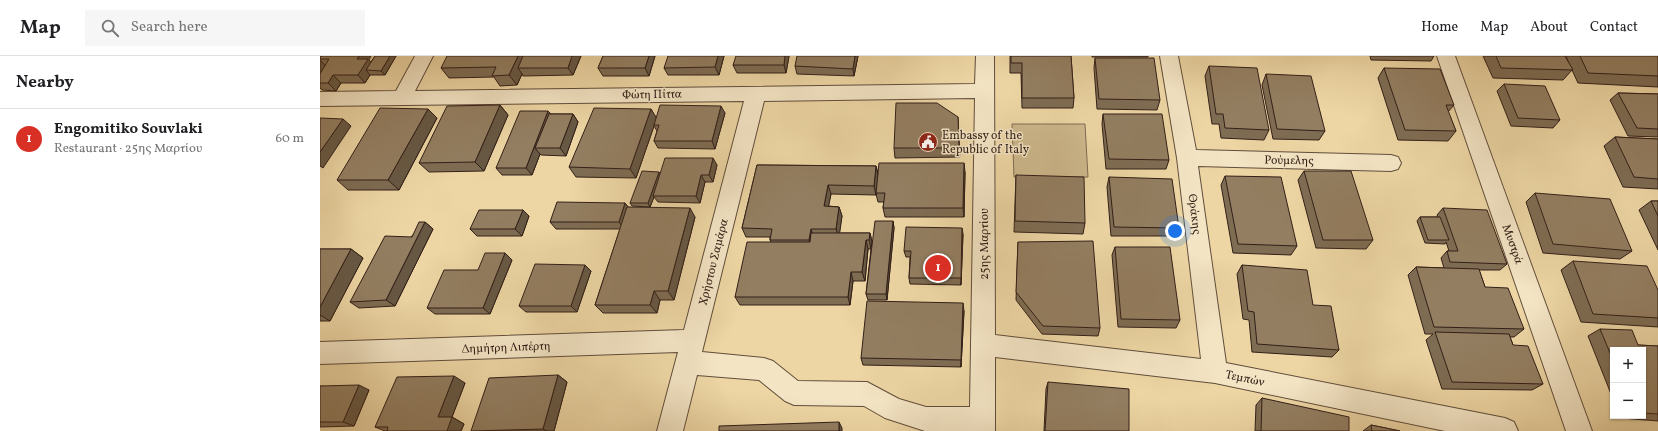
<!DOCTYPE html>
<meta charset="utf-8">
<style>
body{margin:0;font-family:Vollkorn,serif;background:#f6f6f6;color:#202124}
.controls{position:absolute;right:12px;bottom:12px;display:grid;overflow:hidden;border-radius:0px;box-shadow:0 1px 3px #0004}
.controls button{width:36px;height:36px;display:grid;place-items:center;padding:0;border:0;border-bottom:1px solid #e0e0e0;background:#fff;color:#202124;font:20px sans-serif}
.you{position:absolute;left:855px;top:175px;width:14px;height:14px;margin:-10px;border:3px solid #fff;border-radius:50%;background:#1a73e8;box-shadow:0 0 0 6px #1a73e833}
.badge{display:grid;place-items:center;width:26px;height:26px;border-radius:50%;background:#d93025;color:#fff;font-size:13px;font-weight:700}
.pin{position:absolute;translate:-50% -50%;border:2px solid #fff;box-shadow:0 1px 4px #0006}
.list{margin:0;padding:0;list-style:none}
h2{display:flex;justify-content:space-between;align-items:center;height:52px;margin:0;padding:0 16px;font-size:17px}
h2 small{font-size:13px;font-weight:400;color:#757577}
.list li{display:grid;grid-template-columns:26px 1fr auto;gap:12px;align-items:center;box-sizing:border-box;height:60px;padding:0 16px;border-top:1px solid #e0e0e0}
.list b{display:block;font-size:15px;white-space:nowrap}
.list p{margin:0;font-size:13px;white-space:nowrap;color:#757577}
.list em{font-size:13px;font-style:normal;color:#757577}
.icon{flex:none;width:22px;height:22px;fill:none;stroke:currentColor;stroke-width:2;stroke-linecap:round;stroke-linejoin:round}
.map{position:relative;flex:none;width:1338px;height:375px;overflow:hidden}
header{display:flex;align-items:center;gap:24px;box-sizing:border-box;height:56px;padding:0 20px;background:#fff;border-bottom:1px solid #e0e0e0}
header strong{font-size:19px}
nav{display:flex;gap:22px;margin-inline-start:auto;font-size:14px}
.search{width:280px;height:36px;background:#f6f6f6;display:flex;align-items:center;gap:10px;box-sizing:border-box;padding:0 14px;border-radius:0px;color:#757577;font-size:15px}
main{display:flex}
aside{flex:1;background:#fff}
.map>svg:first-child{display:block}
</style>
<header>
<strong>Map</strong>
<div class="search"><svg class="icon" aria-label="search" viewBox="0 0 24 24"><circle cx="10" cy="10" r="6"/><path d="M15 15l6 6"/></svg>Search here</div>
<nav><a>Home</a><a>Map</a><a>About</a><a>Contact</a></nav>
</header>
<main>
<aside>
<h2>Nearby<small></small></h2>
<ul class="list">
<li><span class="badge">1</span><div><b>Engomitiko Souvlaki</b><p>Restaurant · 25ης Μαρτίου</p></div><em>60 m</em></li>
</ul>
</aside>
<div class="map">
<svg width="1338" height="375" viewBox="0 0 1338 375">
<rect width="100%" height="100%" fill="#edd6a4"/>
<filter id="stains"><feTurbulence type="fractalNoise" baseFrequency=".005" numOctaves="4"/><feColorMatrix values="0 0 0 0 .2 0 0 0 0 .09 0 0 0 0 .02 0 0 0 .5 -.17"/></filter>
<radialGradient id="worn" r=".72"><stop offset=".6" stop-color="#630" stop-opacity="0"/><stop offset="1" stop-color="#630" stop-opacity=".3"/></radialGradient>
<path fill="#cdb78c" stroke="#806b52" d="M692,68H765L768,121H694Z"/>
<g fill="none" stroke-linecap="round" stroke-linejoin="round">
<g stroke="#614d3b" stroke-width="2">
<path id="minor" d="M95,0H113L95,35L655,28L656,0H674L675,279L881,303L857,102L840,0H858L876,94L1071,99L1078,101L1081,107L1078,113L1071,115L878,110L906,307L1185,362L1194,366L1198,375H1125L895,327L675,301V375H605L565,362L544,350L474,349L465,345L439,324L377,319L363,375H337L358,296L0,308V286L364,274L424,45L0,50V36L76,35ZM655,42L650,351H606L579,343L547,326L478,325L453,305L444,302L382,296L444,45Z
M1117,0H1135L1272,375H1246Z"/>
</g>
<use href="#minor" fill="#f3e4c4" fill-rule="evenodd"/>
</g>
<path fill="#7e6c53" stroke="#321f18" d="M0,0L49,4L51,6L55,0H76L65,19H50L45,27H21L16,35L2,34L0,32Z
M261,0L253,19L203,20L202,18L197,29L180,30L174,21L129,22L121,12Z
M283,0H335L329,20H283L278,12Z
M404,0L399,19H348L344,12Z
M469,0L466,17H417L413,9Z
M538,0L534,20L477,18L475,10Z
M690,0H751L754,42L753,52H702L701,17H690Z
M772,0H828V1H772Z
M1050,0H1114L1111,5L1051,4Z
M1163,0H1245L1249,8L1246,0H1338V31L1258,27L1252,14L1243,24L1173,22Z
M775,2L840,44L837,54L777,53L774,12Z
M889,10L949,74L944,84L901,82L899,68H892L885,20Z
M1064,12L1134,49L1128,56L1136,75L1128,85L1078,84L1058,22Z
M946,18L1005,75L999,84L953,83L942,29Z
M1184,28L1240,64L1233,72L1191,70L1177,35Z
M1298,37L1338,38V81L1308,80L1290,44Z
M180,49L188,59L164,115L109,116L99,107Z
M331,53L336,62L405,57L395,93L338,92L334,85L337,75L334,70L316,122L256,121L249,111Z
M228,55L231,58H253L258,66L246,100L221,99L220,98L212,119H182L176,112Z
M783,58L849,104L846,113H786L782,68Z
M638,61L640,101L575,102L574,92Z
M117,62L79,134H28L17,124Z
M1295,81L1338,83V133L1303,131L1284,90Z
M397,109L393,126H385L380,147L338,146L334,141L330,151L312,150L310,147L340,117Z
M437,109L556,110L558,117L645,116L644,161H565L563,152L564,146H558L556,138V139L511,138L508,150L519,151L522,160L519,177H550L552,186L573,165L574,172L567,244H548L546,238L551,193H548L545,225H533L530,249H420L415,241L451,186L450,184V181H426L422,172Z
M984,115L1053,184L1046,193L996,192L978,124Z
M696,119L765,167L763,178L694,176Z
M905,120L977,190L971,199L913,197L901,129Z
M789,121L859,172L855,180H791L787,131Z
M1215,137L1312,195L1300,203L1223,197L1206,146Z
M1331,145H1338V194L1319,154Z
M305,147L308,151L375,161L354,244H340L337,257H283L275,249L300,173H236L230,166Z
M1123,152L1187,208L1180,214H1159L1165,231L1204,273L1194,281H1190L1193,289L1223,328L1212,334L1122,333L1106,284L1113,278H1105L1088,219L1096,211L1124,212L1121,202L1127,195H1129L1126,186L1125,188L1105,187L1097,165L1100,161H1118L1117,159Z
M203,154L209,160L202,180H157L150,173Z
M105,166L113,173L75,250L39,252L30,246Z
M643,178L641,229L590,228L589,222L590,201H586L584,195Z
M698,186L780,272L778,280L722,278L696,244Z
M795,191L860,264L856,272L798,271L792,199Z
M0,193H31L43,202L10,265H0Z
M185,197L192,204L170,258H115L107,252L158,214Z
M1253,205L1338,262V271L1261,266L1241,214Z
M922,209L993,249L1019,294L1012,301L932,296L929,264L923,263L917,218Z
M271,215L257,256H206L199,250Z
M644,255L641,311L543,309L541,302Z
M1280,273L1318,289L1338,290V365L1301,362L1300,360H1323V294H1293V343L1268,280Z
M238,319L247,326L234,375H151Z
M728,326L809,375H724L726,333Z
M145,327L132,361L144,368L141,375H65L55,371Z
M0,330L49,334L34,370L0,371Z
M942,342L1029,375H935L936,349Z
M1051,369L1080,375H1043Z"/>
<path fill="#675844" stroke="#321f18" d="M39,0H51L49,4L55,10L46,14L50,19L45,27L38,19L37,3Z
M70,0H76L65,19L61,15Z
M198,0H209L198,12L202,18L197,29L189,19Z
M252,0H261L253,19L248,12Z
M329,0H335L329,20L325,12Z
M398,0H404L399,19L395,11Z
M465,0H469L466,17L464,9Z
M535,0H538L534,20L533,13Z
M0,4L6,10L0,19Z
M13,19L21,27L16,35L8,27Z
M180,49L188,59L164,115L155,106Z
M401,50L405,57L395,93L392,85Z
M108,53L117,62L79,134L68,124Z
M331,53L337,63L334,69V70L316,122L310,113Z
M228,55L234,62L215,92L220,98L212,119L206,112Z
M253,58L258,66L246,100L240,92Z
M23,63L31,70L3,112L0,110V96Z
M393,102L397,109L393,126L389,119Z
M644,107L645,116L644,161L643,152Z
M556,110L558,120L556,139L554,130Z
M339,116L342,120L333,140L334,141L330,151L328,147Z
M381,119L385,126L380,147L376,140Z
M508,129L511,138L507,159L504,150Z
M305,147L310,154L304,173L299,166Z
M519,151L522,160L519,182L516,173Z
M370,152L375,161L354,244L348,235Z
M203,154L209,160L202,180L195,173Z
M573,165L574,172L567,244L566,238Z
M105,166L113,173L75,250L66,244Z
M642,172L643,178L641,229V222Z
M491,173L494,182L492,193L489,184Z
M550,177L552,186L551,193L549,184Z
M546,184L548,193L545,225L542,216Z
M31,193L43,202L10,265L0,259V251Z
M185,197L192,204L170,258L163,252Z
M265,209L271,215L257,256L251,250Z
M531,216L533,225L530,249L528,241Z
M334,235L340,244L337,257L330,249Z
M643,247L644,255L641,311V304Z
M238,319L247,326L234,375H227L223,373Z
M134,320L145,327L132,361L144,368L141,375H127L118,361Z
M39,329L49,334L34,370L23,366Z
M519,366L522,372V375H519Z"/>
<path fill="#937e61" stroke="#321f18" d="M1,0H39L37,3H48L38,19H13L8,27H0V18L9,3H0V2Z
M55,0H70L61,15L46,14Z
M127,0H198L189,19L172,20L176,11L121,12Z
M203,0H252L248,12H198Z
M283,0H329L325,12H278Z
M348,0H398L395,11L344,12Z
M416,0H465L464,9H413Z
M477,0H535L533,13L475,10Z
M691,0H751L754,42H702V7H691Z
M1176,0H1245L1253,14L1181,12Z
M1260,0H1338V20L1268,17Z
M775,2H834L840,44L779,43Z
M889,10L937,12L949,74L905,72L903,58H896Z
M1064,12L1120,13L1134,49H1126L1136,75L1085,74Z
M946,18L991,20L1005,75L957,73Z
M1184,28L1225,30L1240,64L1198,62Z
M1298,37L1338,38V73L1317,72Z
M576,47H617L638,61L639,92H574Z
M180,49L155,106L99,107L127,50Z
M340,49L401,50L392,85H334L339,69H334Z
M60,52L108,53L68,124H17Z
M274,52L331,53L310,113L249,111Z
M200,55H228L206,112H176Z
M229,58H253L240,92H215Z
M783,58H842L849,104L789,103Z
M0,62L23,63L0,96Z
M1295,81L1338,83V123L1314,121Z
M345,102H393L389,119H381L376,140H333Z
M559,107H644L643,152H563L565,137H556Z
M437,109L556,110L554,130L508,129L504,150L519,151L516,173H491L489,184H450L452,173L422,172Z
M322,115L339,116L328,147H310Z
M984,115H1031L1053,184H1003Z
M696,119L764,121L765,167L695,165Z
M905,120L961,121L977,190L918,188Z
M789,121L852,123L859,172L794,171Z
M1215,137L1290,143L1312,195L1233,188Z
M1331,145H1338V160Z
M237,146L305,147L299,166H230Z
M307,151L370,152L348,235H334L330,249H275Z
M1123,152L1167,154L1187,208L1130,206L1127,195H1138Z
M159,154H203L195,173H150Z
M1100,161H1120L1129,184H1108Z
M555,165H573L566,238H546Z
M99,166H105L66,244L30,246L65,180L92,181Z
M586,171L642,172L641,222H589L591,195H584Z
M491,177H550L549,184H546L542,216H531L528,241H415L427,186H490Z
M773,185L780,272L723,270L696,236L698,186Z
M795,191H850L860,264L801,263Z
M0,193H31L0,251Z
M165,197H185L163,252H107L124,214H158Z
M1253,205L1327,210L1338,234V262L1273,258Z
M215,208L265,209L251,250H199Z
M922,209L987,214L993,249L1011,250L1019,294L937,288L934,256L928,255Z
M1096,211L1159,213L1165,231L1188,232L1204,273L1114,271Z
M547,245L643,247L641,304L541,302Z
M1280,273L1312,274L1318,289L1338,290V358L1323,357V294H1293V304Z
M1115,276L1189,278L1193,289L1208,290L1223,328L1132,326Z
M238,319L223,373L151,375L169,322Z
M134,320L118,361H132L127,375H67L68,371H55L77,321Z
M728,326L809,333V375H725Z
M39,329L23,366H0V330Z
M942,342L1029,361V375H941Z
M519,366V375H399V370Z
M1051,369L1080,375H1052Z"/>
<defs>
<g id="civic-disc" transform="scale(1)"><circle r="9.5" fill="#8f2418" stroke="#f3e4c4"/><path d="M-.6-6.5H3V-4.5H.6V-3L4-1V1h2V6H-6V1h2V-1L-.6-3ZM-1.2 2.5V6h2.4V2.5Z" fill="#fff"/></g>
</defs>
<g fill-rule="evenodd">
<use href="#civic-disc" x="608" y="86"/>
</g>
<g text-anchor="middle" stroke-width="3" stroke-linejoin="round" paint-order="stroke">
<g font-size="12" fill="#321f18" stroke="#f3e4c4">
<text transform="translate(332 38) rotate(-1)" y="4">Φώτη Πίττα</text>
<text transform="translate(969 104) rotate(1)" y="4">Ρούμελης</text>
<text transform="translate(875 158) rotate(83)" y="4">Θράκης</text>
<text transform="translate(664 188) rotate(-90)" y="4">25ης Μαρτίου</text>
<text transform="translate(1193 188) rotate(70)" y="4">Μυστρά</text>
<text transform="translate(393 206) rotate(-76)" y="4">Χρήστου Σαμάρα</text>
<text transform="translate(186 291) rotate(-2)" y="4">Δημήτρη Λιπέρτη</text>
<text transform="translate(925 322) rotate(12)" y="4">Τεμπών</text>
</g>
<g font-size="12" fill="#321f18" stroke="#f3e4c4" text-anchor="start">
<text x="622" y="83">Embassy of the<tspan x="622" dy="14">Republic of Italy</tspan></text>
</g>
</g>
<rect width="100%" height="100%" filter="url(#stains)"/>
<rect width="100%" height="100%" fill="url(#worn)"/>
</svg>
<div class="controls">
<button>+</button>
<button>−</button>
</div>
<div class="you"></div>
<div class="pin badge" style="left:618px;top:212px">1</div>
</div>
</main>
